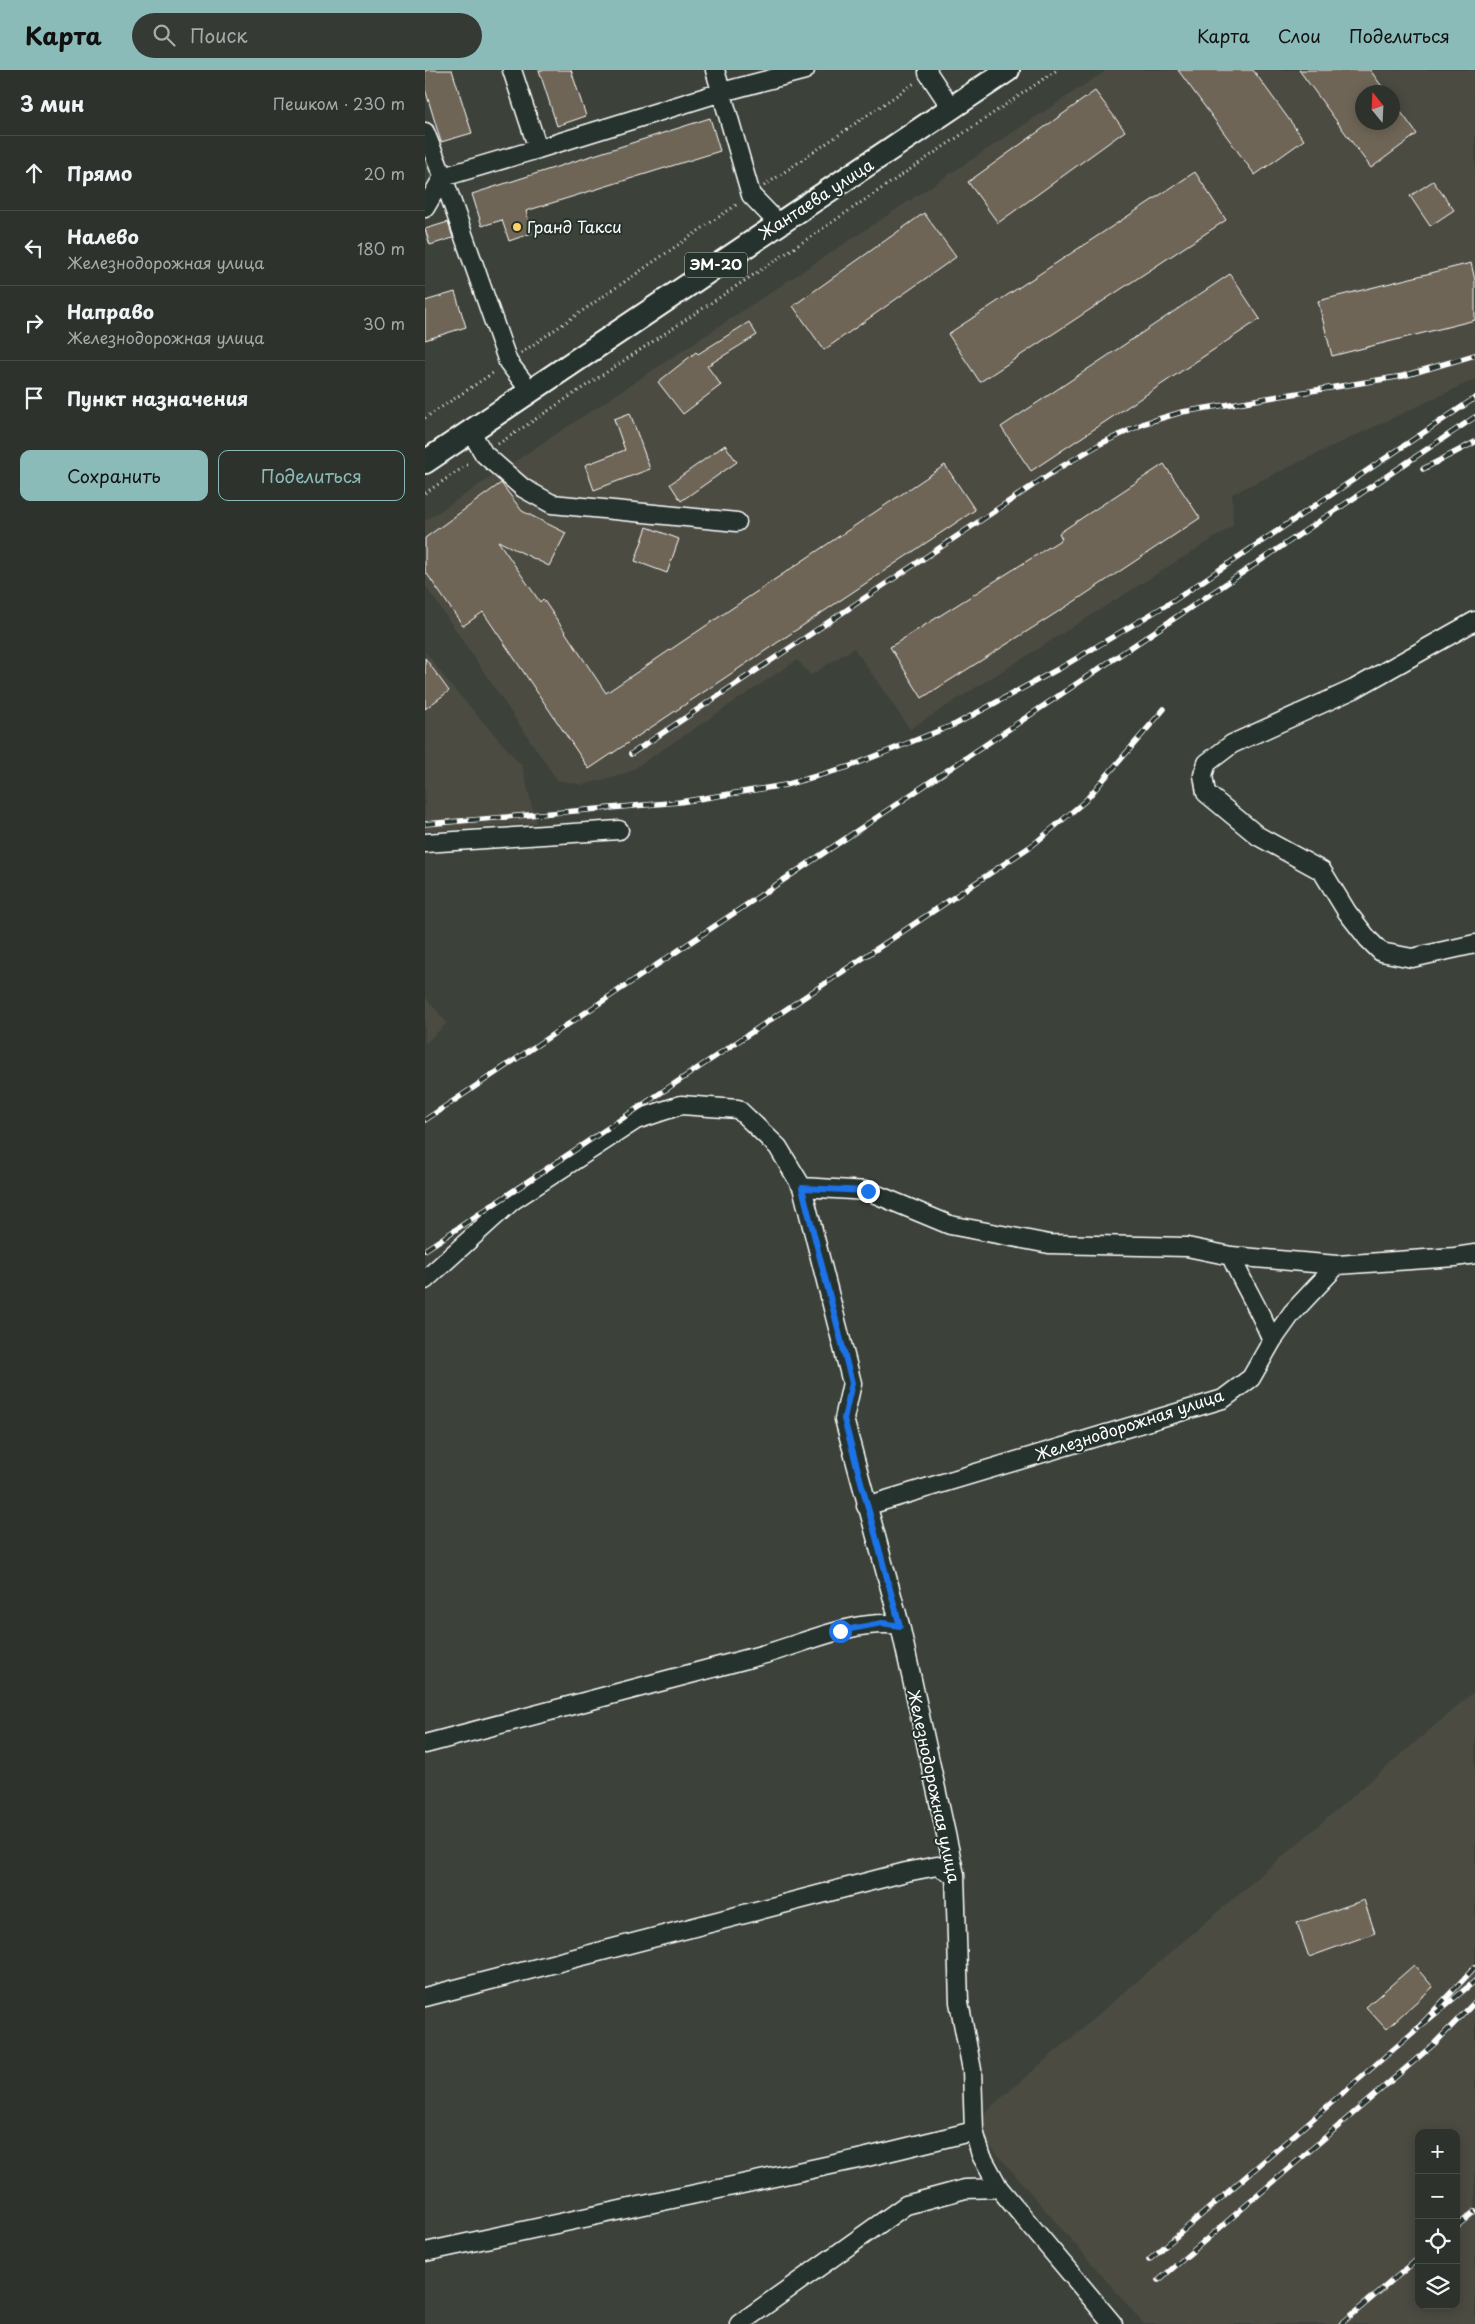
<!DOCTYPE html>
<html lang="ru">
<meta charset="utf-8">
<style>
body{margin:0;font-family:"Playpen Sans",sans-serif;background:#353a34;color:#f1f3f6}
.controls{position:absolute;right:15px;bottom:15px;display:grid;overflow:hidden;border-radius:10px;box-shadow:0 2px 12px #0003}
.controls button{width:45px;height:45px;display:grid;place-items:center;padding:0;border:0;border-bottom:1px solid #484d48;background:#2d322c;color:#f1f3f6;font:25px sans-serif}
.compass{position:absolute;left:930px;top:15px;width:45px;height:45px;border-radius:50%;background:#2d322c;box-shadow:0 2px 12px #0003;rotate:342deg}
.stop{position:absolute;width:15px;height:15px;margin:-11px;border:4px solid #1a73e8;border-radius:50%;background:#fff}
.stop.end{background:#1a73e8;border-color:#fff;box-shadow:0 1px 5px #0008}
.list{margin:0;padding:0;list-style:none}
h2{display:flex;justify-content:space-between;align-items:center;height:65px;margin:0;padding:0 20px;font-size:21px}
h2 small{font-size:16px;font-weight:400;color:#a7aaa9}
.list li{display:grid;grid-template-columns:32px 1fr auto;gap:15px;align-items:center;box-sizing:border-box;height:75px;padding:0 20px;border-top:1px solid #484d48}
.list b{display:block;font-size:19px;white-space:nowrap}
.list p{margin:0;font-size:16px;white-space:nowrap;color:#a7aaa9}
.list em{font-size:16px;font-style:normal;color:#a7aaa9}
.actions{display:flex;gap:10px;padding:15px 20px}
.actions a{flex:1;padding:11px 0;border:1px solid #8bbbb9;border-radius:10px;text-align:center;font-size:18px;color:#8bbbb9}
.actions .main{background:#8bbbb9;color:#111}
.icon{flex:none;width:28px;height:28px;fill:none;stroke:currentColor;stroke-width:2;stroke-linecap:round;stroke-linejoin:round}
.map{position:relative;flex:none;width:1050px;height:2254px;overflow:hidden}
header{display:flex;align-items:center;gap:30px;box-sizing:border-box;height:70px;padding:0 25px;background:#8bbbb9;color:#111}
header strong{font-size:24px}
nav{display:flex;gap:28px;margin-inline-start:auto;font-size:18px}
.search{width:350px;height:45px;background:#353a34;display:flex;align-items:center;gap:12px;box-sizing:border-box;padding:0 18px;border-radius:28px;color:#a7aaa9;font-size:19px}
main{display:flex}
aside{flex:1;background:#2d322c}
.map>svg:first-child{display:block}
</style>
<header>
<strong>Карта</strong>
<div class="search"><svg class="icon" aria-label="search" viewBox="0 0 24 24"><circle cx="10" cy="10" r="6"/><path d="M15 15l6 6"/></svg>Поиск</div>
<nav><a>Карта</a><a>Слои</a><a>Поделиться</a></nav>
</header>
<main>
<aside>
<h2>3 мин<small>Пешком · 230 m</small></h2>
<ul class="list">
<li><svg class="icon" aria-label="ahead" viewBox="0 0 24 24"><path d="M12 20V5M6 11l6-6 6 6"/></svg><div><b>Прямо</b></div><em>20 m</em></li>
<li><svg class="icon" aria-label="left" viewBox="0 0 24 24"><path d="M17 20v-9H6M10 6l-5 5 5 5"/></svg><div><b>Налево</b><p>Железнодорожная улица</p></div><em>180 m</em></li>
<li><svg class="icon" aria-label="right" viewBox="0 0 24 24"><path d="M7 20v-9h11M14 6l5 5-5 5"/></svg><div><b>Направо</b><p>Железнодорожная улица</p></div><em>30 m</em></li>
<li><svg class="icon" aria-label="arrive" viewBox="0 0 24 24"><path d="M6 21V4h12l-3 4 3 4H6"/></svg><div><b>Пункт назначения</b></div></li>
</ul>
<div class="actions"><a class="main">Сохранить</a><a>Поделиться</a></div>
</aside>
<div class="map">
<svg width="1050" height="2254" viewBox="0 0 1050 2254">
<rect width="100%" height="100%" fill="#3c423a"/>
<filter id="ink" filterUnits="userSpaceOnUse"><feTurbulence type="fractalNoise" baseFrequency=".02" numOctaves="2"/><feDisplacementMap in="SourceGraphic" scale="10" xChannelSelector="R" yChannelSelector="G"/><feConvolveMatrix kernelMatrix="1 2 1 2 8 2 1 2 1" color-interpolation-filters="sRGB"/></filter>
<g filter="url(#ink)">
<path fill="#4b4c43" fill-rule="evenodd" d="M682,0H1050V309L807,424L808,456L485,659L429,578L386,605L372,590L204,702L158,715L132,710L0,515V451ZM938,22H968V52H938Z
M0,581L23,612L97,696L111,753L0,761Z
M0,927L22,953L0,974Z
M1050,1621V2254H719L546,2054ZM994,2063H1031V2235H994Z"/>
<path fill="#6e6557" stroke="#fff" d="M0,0H27L47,63L16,72L0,19Z
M114,0H146L161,46L132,56Z
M753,0H828L879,70L830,105Z
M874,0H945L961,22H938V52H968V31L992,64L946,98Z
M670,21L700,61L573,153L543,112Z
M285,48L295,81L101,141L107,163L84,171L77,150L57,156L47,124Z
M770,102L801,150L555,312L523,264Z
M1008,111L1029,140L1005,156L985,126Z
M499,143L531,187L399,280L368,236Z
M23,152L28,168L5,175L0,159Z
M1046,193L1050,210V250L907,286L893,231Z
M805,204L835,249L606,401L576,357Z
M30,222L41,257L0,270V231Z
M324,252L332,265L282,296L296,315L258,344L233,312L271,282L273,284Z
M205,343L225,399L169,420L160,395L200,380L189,349Z
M300,375L312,392L256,431L245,414Z
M739,394L775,448L650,531L497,628L465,577L637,469L634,463Z
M520,395L550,440L164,699L58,542L38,556L0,501V468L76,413L97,441L141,463L124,496L73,471L115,532L118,529L181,623Z
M222,457L254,469L242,503L210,491Z
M0,588L24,621L0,639Z
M939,1830L950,1863L884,1887L872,1853Z
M989,1895L1008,1917L961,1959L941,1937Z"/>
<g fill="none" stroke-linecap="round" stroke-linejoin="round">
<g stroke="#fff" stroke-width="21">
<path id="minor" d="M87,0L113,79L18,107L83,292L106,322
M290,0L326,125L353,153
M503,0V3L527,39
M0,62L18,107L0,138
M113,79L297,22L380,0
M46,362L59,384L98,418L127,434L312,452
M1050,551L929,619L807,674L782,693L778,705L781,723L833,766L897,801L922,842L943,869L956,882L987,888L1050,874
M0,773L194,760
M377,1117L443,1121L525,1155L624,1174L762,1177L806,1186L912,1195L1030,1187L1050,1184
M806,1186C818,1215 836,1241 847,1271
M0,1210L87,1131L211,1050L256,1035L313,1039L353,1077L377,1117L427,1313L419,1349L475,1555L530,1805L534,1932L547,2000L549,2061L556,2085L574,2118L688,2254
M441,1436L798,1329L826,1308L847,1271L867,1243L912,1195
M0,1674C111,1645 222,1615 333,1586C379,1574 427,1549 475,1555
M0,1927L481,1802L512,1796L530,1805
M0,2182L438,2088L549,2061
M314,2254L481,2135L540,2119L574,2118"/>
</g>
<g stroke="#fff" stroke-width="26">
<path id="major" d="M0,392L583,0"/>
</g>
<path stroke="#fff" stroke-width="3" stroke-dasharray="1 4" stroke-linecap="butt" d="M339,116L491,12
M96,283L314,133
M0,348L71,301
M73,374L360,184L632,0
M0,423L45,393"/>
<use href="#minor" stroke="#26332d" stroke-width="18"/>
<use href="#major" stroke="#26332d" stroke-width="22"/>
<g stroke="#fff" stroke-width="5.5">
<path id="rail" d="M998,399L1050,372
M206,684L634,398L675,374L720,353L757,342L978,306L1050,285
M0,754L255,732L360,715L423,697L531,654L637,597L748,531L1050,328
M0,1050L1050,347
M0,1180L609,774L660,731L739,639
M1050,1897L992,1959L1050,1911
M1031,2157L1050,2141
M724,2190L992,1959
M734,2210L1009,1974L1050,1932
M916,2254L994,2188"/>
</g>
<use href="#rail" stroke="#26332d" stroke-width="4" stroke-dasharray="11" stroke-linecap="butt"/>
</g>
</g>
<g fill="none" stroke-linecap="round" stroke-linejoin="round" filter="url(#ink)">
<path stroke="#1a73e8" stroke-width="6" d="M415,1561L457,1553L475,1556L419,1349L427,1313L377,1118L443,1121"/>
</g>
<circle fill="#ffd166" stroke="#26332d" stroke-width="2" cx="92" cy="157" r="5"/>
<g text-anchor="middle" stroke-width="4" stroke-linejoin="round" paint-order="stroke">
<rect fill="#26332d" stroke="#bec2c0" stroke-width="1" x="260" y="182.5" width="62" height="25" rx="4"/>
<g font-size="15" font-weight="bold" fill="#fff">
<text x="291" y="200">ЭМ-20</text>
</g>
<g font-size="16" fill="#fff" stroke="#26332d">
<text transform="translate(391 129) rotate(-33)" y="6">Жантаева улица</text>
<text transform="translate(704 1355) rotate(-18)" y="6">Железнодорожная улица</text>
<text transform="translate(509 1716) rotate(78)" y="6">Железнодорожная улица</text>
</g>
<g font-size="16" fill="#fff" stroke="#26332d" text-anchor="start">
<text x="102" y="163">Гранд Такси</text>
</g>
</g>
</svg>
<div class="controls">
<button>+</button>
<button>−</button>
<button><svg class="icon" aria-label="locate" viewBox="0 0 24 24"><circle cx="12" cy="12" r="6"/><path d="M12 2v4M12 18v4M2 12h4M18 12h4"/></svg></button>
<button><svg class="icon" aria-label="layers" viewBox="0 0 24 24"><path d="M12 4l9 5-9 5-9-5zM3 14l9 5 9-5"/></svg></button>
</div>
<svg class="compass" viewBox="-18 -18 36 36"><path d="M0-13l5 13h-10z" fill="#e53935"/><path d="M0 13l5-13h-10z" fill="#a7aaa9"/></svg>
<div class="stop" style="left:415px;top:1561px"></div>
<div class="stop end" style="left:443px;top:1121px"></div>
</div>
</main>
